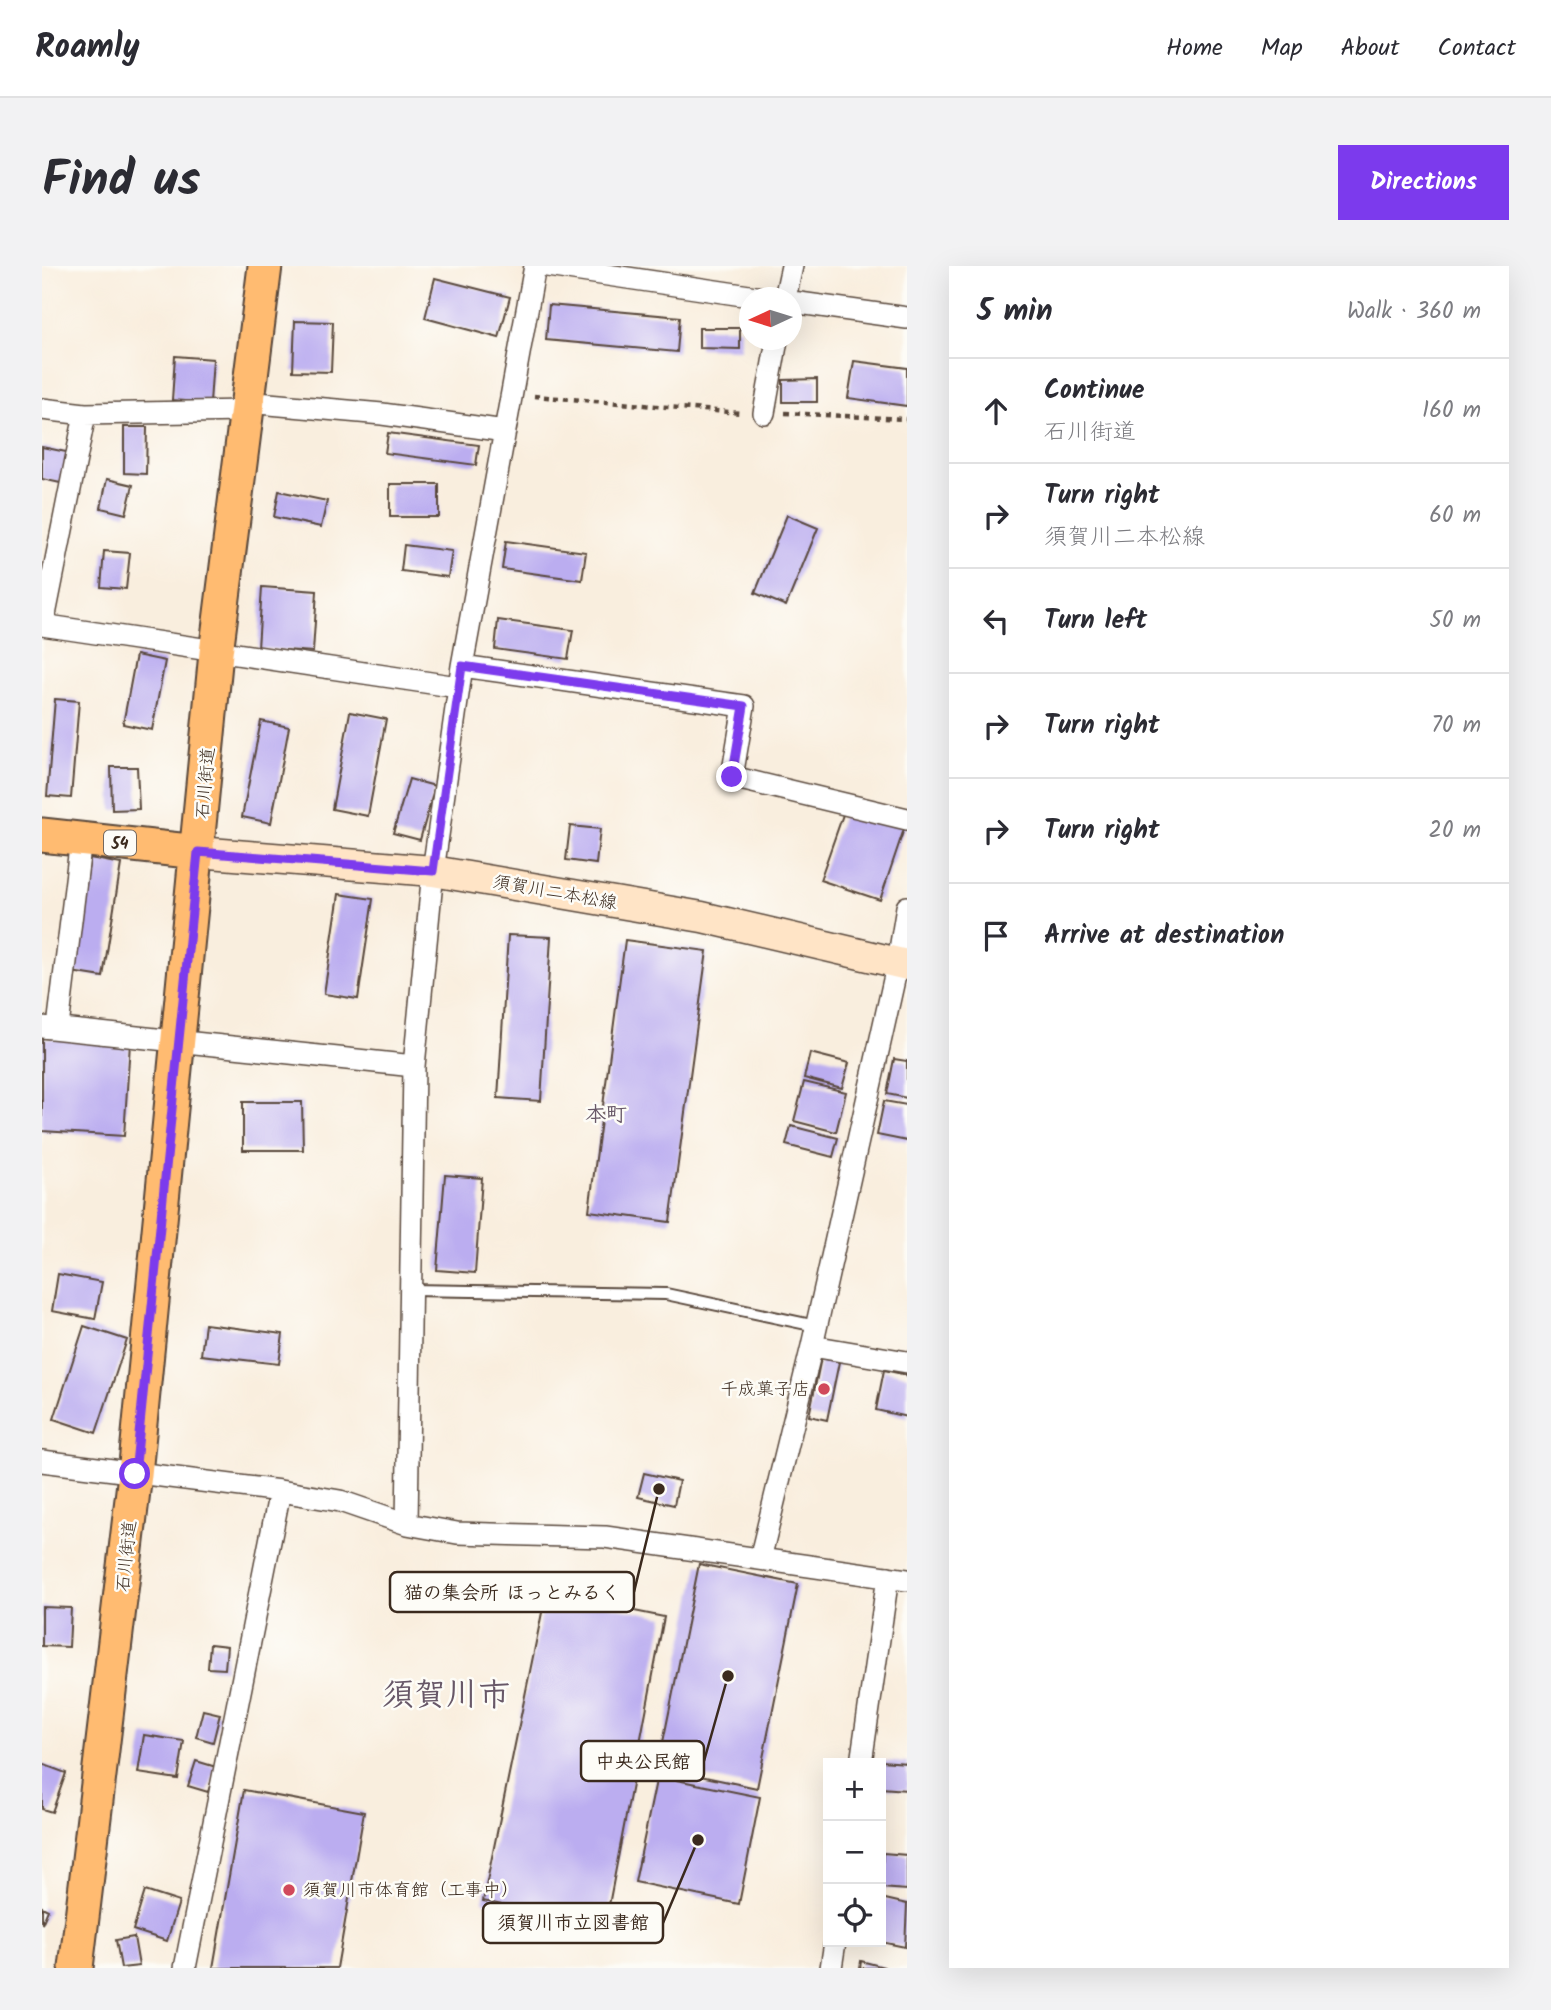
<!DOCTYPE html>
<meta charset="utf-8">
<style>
body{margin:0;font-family:Kalam,"Klee One",sans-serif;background:#f2f2f3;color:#2b2b33}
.controls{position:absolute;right:21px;bottom:21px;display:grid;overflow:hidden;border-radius:0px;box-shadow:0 7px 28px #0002}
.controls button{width:63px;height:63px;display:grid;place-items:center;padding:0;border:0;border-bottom:2px solid #e1e1e2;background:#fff;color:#2b2b33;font:35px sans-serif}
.compass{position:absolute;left:697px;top:21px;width:63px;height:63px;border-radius:50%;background:#fff;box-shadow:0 7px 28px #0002;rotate:266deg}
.stop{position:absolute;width:21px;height:21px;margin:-16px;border:5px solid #7c3aed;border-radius:50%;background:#fff}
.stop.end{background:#7c3aed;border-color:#fff;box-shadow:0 2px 7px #0008}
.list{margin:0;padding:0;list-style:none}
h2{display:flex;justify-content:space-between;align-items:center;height:91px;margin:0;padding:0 28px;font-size:30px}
h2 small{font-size:23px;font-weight:400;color:#7c7c81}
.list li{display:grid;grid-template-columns:46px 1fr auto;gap:21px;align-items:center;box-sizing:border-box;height:105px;padding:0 28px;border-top:2px solid #e1e1e2}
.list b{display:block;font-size:26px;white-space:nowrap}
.list p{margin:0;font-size:23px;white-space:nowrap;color:#7c7c81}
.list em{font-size:23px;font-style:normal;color:#7c7c81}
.icon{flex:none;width:38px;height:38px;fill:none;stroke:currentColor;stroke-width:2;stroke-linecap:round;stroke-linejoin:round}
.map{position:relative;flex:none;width:865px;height:1702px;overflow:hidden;border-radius:0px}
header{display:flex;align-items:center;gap:42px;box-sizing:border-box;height:98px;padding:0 35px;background:#fff;border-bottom:2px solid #e1e1e2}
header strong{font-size:33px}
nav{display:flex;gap:38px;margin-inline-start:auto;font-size:24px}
.intro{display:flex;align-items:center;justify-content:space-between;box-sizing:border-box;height:168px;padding:0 42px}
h1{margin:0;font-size:49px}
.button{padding:18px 32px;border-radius:0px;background:#7c3aed;color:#fff;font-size:24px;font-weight:700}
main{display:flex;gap:42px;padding:0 42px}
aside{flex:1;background:#fff;border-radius:0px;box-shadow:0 7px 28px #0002}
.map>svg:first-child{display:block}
</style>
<header>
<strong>Roamly</strong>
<nav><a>Home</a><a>Map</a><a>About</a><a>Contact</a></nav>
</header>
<div class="intro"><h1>Find us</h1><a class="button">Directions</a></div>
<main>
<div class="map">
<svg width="865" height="1702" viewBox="0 0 865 1702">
<rect width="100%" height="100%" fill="#fdfcf7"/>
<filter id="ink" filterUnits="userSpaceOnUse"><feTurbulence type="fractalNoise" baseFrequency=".0143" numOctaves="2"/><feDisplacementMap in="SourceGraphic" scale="14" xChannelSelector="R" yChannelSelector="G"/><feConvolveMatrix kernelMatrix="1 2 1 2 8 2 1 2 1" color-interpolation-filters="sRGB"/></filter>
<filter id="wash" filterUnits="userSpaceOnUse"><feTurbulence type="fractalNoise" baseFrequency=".00686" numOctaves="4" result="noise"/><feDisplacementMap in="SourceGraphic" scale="28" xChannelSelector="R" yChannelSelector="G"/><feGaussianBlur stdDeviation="1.57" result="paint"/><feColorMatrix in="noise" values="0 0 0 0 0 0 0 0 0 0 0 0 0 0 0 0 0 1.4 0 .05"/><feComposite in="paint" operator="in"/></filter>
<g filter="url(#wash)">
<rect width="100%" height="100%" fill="#f9eede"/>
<g id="blocks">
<path fill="#bbadf0" d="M393,12L468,31L457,72L383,52Z
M507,39L638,51L635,86L504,74Z
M253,55L291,56L289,106L251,105Z
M657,62H698V83L657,82Z
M133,90L171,93L168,137L130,134Z
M812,95L865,102V140L806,132Z
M775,113V136H741V114Z
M82,161H105L104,208L82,207Z
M346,167L437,179L434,199L343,187Z
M0,181L29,187L23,218L0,213Z
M65,213L91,219L84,248L59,242Z
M348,218H397V251H348Z
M237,225L285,235L279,261L232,251Z
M745,249L776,262L744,340L713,327Z
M464,275L544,286L540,314L460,303Z
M362,279L410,285L406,311L359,305Z
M62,285L88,287L84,323L59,321Z
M220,321L275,325L271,386L216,382Z
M456,354L531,364L526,393L453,383Z
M94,389L123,395L110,464L81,458Z
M13,433L37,435L29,532L5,530Z
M308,446L344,453L326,550L290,543Z
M219,455L247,461L229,557L200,551Z
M69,501H95L97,543L70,544Z
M367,513L393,520L378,574L351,567Z
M804,540L863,560L838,634L778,614Z
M528,560L558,563L554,598L524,594Z
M48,592L79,598L61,711L29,706Z
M297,628L331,633L316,733L282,728Z
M466,669L509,671L499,835L456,832Z
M583,674L665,685L628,956L547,945Z
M0,772L88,777L82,870L0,865Z
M768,787L807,797L800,822L762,812Z
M852,793L865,795V832L845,828Z
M762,816L804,826L794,866L752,855Z
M842,835L865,839V875L835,869Z
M201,836H260L261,884H201Z
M749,860L796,872L791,891L744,879Z
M403,909L440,912L433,1007L395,1004Z
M16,1008L60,1016L53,1053L10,1045Z
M163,1058L241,1068L237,1098L159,1089Z
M42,1060L85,1074L54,1167L12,1153Z
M779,1092L797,1096L785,1154L767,1150Z
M842,1104L865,1109V1151L834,1144Z
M602,1207L637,1215L632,1239L596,1231Z
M657,1298L756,1318L715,1522L616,1501Z
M504,1327L622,1351L563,1660L441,1635Z
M0,1341L29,1342L27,1381L0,1380Z
M168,1378L185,1380L183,1403L166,1402Z
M161,1444L178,1448L171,1476L154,1471Z
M102,1469L142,1475L136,1513L96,1507Z
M826,1494L865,1497V1524L839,1522V1497H826Z
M154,1495L174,1501L166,1526L146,1520Z
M0,1498L24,1507L10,1546L0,1543Z
M615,1510L718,1531L697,1638L593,1616Z
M202,1524L322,1546L295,1702H171Z
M841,1587L865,1589V1624L839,1622Z
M103,1625L137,1636L125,1675L91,1664Z
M839,1632L865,1638L863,1681L839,1676Z
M0,1641L6,1644L0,1658Z
M92,1671L97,1700L79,1702L74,1674Z
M819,1695L842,1701V1702H818Z"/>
</g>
</g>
<g filter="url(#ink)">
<use href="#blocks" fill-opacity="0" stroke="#58473b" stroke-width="2"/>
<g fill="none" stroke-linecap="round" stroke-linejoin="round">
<g stroke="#58473b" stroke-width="14">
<path id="lane" d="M368,1024L624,1028L774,1060"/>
</g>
<g stroke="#58473b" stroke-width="24">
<path id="street" d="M505,0L721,32
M743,32L750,0
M750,36L865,52
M204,136L340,148L463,165
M0,143L43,148L202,145
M722,147L735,74
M0,359L416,421
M1,359L43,148
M420,400L702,440L690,511L865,553
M0,761L372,800
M16,761L39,573
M770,1080L865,1096
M0,1195L238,1225L298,1235L365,1258L415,1267L563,1271L865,1314
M365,1258L372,800L391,605L420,400L493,0
M718,1293L770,1080L856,696L865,641
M819,1497L846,1311
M143,1702L238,1225
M789,1702L793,1676"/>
</g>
<g stroke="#58473b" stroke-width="33">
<path id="secondary" d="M156,586L391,605L660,651L865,699"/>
</g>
<g stroke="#58473b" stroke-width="37">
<path id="primary" d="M0,569L156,586
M34,1702L93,1208L174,387L223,0"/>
</g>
<path stroke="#58473b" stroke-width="4.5" stroke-dasharray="5 5" stroke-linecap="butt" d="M492,130L699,147
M743,147L865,153"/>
<use href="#lane" stroke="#fff" stroke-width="10"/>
<use href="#street" stroke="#fff" stroke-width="21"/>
<use href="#secondary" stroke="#ffe4c6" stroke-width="30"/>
<use href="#primary" stroke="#ffbb71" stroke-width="33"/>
</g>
</g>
<g fill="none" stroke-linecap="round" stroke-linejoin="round" filter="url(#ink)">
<path stroke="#7c3aed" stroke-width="9" d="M93,1208L156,586L391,605L420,400L702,440L690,511"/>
</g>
<g fill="#d1495b" stroke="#fdfcf7" stroke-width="2.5">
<circle cx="782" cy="1123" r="7"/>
<circle cx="247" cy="1624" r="7"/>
</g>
<g text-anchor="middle" stroke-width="5" stroke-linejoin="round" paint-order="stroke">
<rect fill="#fdfcf7" stroke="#75695f" stroke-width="2" x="62" y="564.5" width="32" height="25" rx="5"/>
<g font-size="16" font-weight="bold" fill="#3b2a1e">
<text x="78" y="583">54</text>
</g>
<g font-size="18" fill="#3b2a1e" stroke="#fdfcf7">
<text transform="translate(163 517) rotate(-85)" y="6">石川街道</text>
<text transform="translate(513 626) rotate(10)" y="6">須賀川二本松線</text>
<text transform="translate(84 1290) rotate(-84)" y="6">石川街道</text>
</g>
<g font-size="18" fill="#3b2a1e" stroke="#fdfcf7" text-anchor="end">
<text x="768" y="1129">千成菓子店</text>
<text x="261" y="1630" text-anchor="start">須賀川市体育館（工事中）</text>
</g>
<g font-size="21" font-weight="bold" fill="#685868" stroke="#fdfcf7">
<text x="564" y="855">本町</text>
</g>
<g font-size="32" font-weight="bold" fill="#685868" stroke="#fdfcf7">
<text x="404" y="1439">須賀川市</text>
</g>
</g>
<path fill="none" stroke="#3b2a1e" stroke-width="2.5" d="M617 1223L592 1326M686 1410L662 1495M656 1574L621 1657"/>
<g fill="#3b2a1e" stroke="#fdfcf7" stroke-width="2.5">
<circle cx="617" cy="1223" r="7"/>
<circle cx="686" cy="1410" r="7"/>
<circle cx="656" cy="1574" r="7"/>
</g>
<g fill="#fdfcf7" stroke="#3b2a1e" stroke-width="2.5">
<rect x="348" y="1306" width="244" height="40" rx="7"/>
<rect x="539" y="1475" width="123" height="40" rx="7"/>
<rect x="441" y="1637" width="180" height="40" rx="7"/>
</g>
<g font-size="19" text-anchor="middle" font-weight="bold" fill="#3b2a1e">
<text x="470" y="1333">猫の集会所 ほっとみるく</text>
<text x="601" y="1502">中央公民館</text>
<text x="531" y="1663">須賀川市立図書館</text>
</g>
</svg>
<div class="controls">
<button>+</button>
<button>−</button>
<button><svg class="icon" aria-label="locate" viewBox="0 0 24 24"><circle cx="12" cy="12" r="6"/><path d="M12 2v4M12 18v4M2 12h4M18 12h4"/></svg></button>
</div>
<svg class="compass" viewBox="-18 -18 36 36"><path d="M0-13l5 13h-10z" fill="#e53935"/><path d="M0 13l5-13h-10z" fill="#7c7c81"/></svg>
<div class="stop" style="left:93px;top:1208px"></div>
<div class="stop end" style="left:690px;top:511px"></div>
</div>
<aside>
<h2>5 min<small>Walk · 360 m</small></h2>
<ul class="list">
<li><svg class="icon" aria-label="ahead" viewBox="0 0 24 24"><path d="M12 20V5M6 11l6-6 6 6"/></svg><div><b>Continue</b><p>石川街道</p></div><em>160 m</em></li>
<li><svg class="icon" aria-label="right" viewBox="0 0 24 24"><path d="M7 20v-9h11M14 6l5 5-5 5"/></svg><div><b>Turn right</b><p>須賀川二本松線</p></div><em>60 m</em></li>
<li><svg class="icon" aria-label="left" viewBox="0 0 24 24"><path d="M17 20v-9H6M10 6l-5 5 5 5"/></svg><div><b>Turn left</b></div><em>50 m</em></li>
<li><svg class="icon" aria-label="right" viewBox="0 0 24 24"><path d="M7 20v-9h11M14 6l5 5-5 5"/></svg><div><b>Turn right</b></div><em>70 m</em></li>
<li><svg class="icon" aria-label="right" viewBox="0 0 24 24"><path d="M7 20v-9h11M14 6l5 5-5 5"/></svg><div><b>Turn right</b></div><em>20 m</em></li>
<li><svg class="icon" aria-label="arrive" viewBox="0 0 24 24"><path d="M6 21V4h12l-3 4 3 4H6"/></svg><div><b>Arrive at destination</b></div></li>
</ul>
</aside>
</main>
